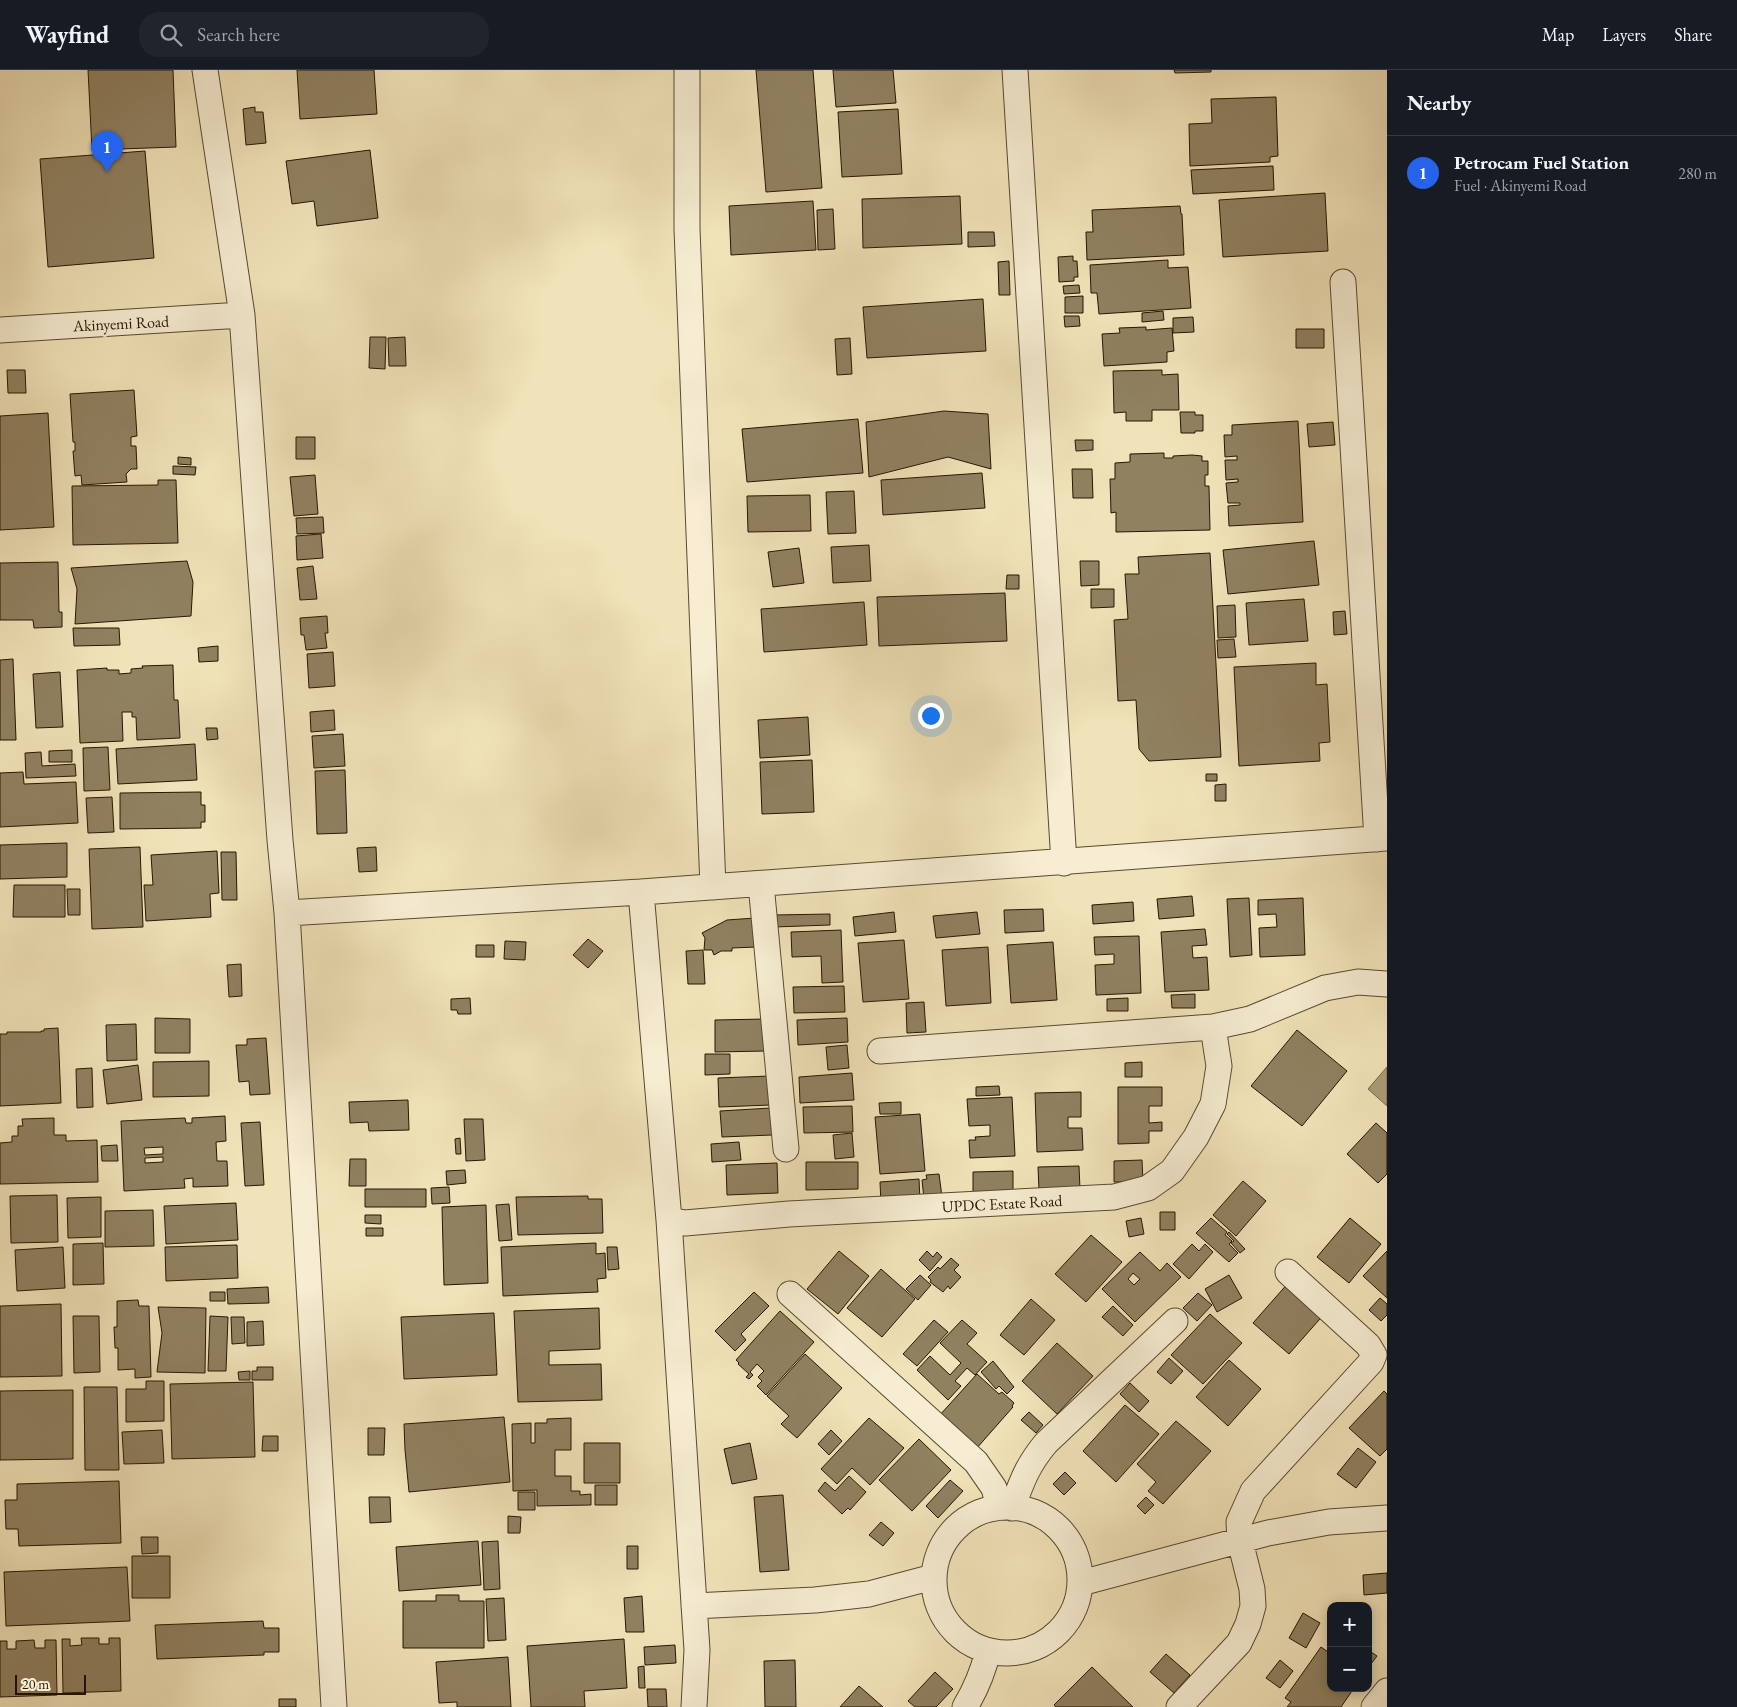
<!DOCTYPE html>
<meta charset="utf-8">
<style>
body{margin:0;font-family:"EB Garamond",serif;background:#20242c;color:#f1f3f6}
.controls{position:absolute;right:15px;bottom:15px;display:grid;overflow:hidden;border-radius:10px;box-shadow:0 2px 12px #0003}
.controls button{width:45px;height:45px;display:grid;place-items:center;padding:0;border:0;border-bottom:1px solid #363941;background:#171b24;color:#f1f3f6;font:25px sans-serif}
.scale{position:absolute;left:15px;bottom:12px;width:71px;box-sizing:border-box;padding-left:5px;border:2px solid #271601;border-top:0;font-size:14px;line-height:18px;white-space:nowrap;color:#271601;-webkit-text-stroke:4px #f6edd2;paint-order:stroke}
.you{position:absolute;left:930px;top:645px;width:18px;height:18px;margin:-12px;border:4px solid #fff;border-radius:50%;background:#1a73e8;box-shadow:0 0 0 8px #1a73e833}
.badge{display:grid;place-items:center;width:32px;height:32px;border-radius:50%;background:#2563eb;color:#fff;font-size:16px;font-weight:700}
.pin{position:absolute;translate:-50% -41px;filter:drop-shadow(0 1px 2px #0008)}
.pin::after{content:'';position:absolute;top:26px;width:18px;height:15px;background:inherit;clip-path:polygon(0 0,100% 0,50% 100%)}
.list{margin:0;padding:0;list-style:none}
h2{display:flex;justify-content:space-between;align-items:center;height:65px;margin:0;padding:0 20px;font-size:21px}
h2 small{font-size:16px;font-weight:400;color:#9ea1a6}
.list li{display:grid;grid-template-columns:32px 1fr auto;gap:15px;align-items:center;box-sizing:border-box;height:75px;padding:0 20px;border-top:1px solid #363941}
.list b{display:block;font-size:19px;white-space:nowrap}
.list p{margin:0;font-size:16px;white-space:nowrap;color:#9ea1a6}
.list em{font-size:16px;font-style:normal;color:#9ea1a6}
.icon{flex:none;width:28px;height:28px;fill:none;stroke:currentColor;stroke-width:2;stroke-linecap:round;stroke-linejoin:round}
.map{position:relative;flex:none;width:1387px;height:1637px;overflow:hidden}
header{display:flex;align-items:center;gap:30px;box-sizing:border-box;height:70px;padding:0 25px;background:#171b24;border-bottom:1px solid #363941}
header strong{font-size:24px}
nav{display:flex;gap:28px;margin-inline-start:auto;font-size:18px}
.search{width:350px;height:45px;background:#20242c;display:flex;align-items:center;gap:12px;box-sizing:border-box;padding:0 18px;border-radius:20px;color:#9ea1a6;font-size:19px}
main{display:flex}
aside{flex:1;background:#171b24}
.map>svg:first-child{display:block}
</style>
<header>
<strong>Wayfind</strong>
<div class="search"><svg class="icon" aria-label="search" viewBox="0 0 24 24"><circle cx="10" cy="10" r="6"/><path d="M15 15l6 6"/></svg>Search here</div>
<nav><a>Map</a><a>Layers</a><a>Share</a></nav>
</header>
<main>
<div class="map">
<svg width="1387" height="1637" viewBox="0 0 1387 1637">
<rect width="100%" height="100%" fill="#f1e3b9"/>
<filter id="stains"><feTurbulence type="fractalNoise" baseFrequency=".004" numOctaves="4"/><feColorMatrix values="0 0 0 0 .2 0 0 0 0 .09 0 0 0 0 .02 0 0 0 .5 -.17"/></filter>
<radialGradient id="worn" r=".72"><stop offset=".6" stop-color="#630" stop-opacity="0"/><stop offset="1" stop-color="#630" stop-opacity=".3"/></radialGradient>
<path fill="#ac9d7a" stroke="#77674a" d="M1387,997V1036L1368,1019Z"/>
<path fill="#908161" stroke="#271601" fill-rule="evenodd" d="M88,0H173L176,77L92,80Z
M297,0H374L377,44L300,49Z
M756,0H813L822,118L766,122Z
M833,0H893L896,33L836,37Z
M1174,0H1211V2L1175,3Z
M1276,27L1278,86L1270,87V92L1190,96L1189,54L1212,53L1211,29Z
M255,37V42H263L266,73L246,75L243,39Z
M898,39L902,104L842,107L838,42Z
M370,80L378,148L317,156L314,131L292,134L286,91Z
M145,81L154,188L48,197L40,89Z
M1273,96L1274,120L1193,124L1191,100Z
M1325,123L1328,181L1223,187L1219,130Z
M960,126L962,174L863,178L862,129Z
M813,131L816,180L731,185L729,136Z
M1180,136L1181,144H1182L1184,185L1087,190L1086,162H1093L1092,140Z
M833,139L835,179L818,180L817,140Z
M968,162H994L995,176L968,177Z
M1073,186V191H1077L1078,207H1074V211L1059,212L1058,187Z
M1168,190V198L1188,197L1191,238L1099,244L1097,223H1091L1090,195Z
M1009,191L1010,225H999L998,192Z
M1079,215L1080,223L1064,224L1063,216Z
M1083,226V243H1065V227Z
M983,229L986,281L867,288L863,237Z
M1163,241L1164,250L1142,252V243Z
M1064,246H1079L1080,256L1065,257Z
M1193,247L1194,262L1173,263V248Z
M1146,257V260L1172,258L1174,281L1167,282V292L1104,296L1102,264L1120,263L1119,258Z
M1296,259H1324V278H1296Z
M370,267H386L385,299L369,298Z
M405,267L406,296H389L388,268Z
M850,268L852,304L837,305L835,269Z
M7,300H25L26,323H8Z
M1162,300V305L1178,304L1179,340H1152V351H1126V342L1114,343L1113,301Z
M134,320L137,366L131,367V376H136L137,399H131L126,404L127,412L82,415L81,405L75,406L73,381H75V372H73L70,324Z
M944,341L988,344L991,399L948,387L869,407L866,352Z
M1180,342H1195V345H1203V361H1195V363H1181Z
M48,343L54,457L0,460V346Z
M858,349L863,403L747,412L742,359Z
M1298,351L1303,452L1229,456L1228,436L1240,435V433H1228L1226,413L1238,412V409L1226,410L1225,390H1237V386L1225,387L1224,365H1232V355Z
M1333,352L1335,375L1309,377L1307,354Z
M296,367H315V389H296Z
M1075,370H1093V380L1076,381Z
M1164,383V388H1173V386L1192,385L1202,386V391H1208V405H1205V416H1209L1210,460L1116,462V442L1111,443L1110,409H1115V393L1130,392V384Z
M178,387L191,388V395L178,394Z
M173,396L196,397L195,405L173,404Z
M1072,399H1092L1093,428H1073Z
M982,403L985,438L883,445L881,410Z
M315,405L318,444L294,446L290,407Z
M158,410H176L178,473L73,475L72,416L158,415Z
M854,421L856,463L828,464L826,422Z
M810,425L811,461L748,462L747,426Z
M323,447L324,463L297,464L296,448Z
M321,464L323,488L297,490L296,466Z
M1314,471L1319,515L1228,524L1223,480Z
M869,475L871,511L833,513L831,477Z
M799,478L804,513L773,517L768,482Z
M1210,483L1221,687L1149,691L1139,679L1136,630L1118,631L1114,550L1128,549L1125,504H1139L1138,487Z
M187,491L193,512L191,546L75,554L77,519L71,498Z
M1080,491H1099V515L1081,516Z
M58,492L59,542H62V557L34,558L33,550H0V493Z
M313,496L317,529L300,530L297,498Z
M1007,505H1019V519H1006Z
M1091,519H1114V537L1091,538Z
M1005,523L1007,571L879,576L877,527Z
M1304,529L1308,571L1249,575L1246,533Z
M864,532L867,575L764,582L761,539Z
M1235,535L1236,567L1218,568L1217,536Z
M1345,541L1347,564L1334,565L1333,542Z
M327,546L328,563H325L327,578L306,580L304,565H301L300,548Z
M73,558H119L120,575L74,576Z
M1234,569L1236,587L1218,588L1217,570Z
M218,576V591L199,592L198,578Z
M333,582L335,616L309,618L307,584Z
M13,589L16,670H0V590Z
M1316,593V615L1327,614L1330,672L1319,673L1320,691L1239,696L1234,597Z
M173,595L174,630H178L180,668L137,670L136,647H132V642H122L123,671L80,673L77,600L107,598V600H119V604L131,603V599L143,598L142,596Z
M60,602L63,657L36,658L33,604Z
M334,640L335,660L311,662L310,642Z
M808,647L810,685L760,688L758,650Z
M206,658H217L218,669L207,670Z
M343,664L345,696L314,698L312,666Z
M195,674L197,710L118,714L116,679Z
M108,677L110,720L84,721L83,678Z
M72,680V692H49V681Z
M41,682L42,696L75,694L76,706L26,708L25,683Z
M812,690L814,742L762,744L760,692Z
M345,700L347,763L317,764L315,701Z
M23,702L24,714L76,712L78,753L0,757V703Z
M1206,704H1217V711H1206Z
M1226,714V731H1215V715Z
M201,722V735H205V752H201V758L120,759V723Z
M112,727L114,762L88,763L86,728Z
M67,773V807L0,809V775Z
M140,777L143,857L92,859L89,779Z
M376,777L377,801L359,802L357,778Z
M217,781L219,823L210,824L211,847L146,851L144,815H153L151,785Z
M221,782H236L237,830H222Z
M14,815H65V847H13Z
M67,819H80V845H68Z
M1192,826L1194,846L1159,849L1157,829Z
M1249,828L1252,885L1230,887L1227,829Z
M1303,828L1305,885L1260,887L1259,858L1277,857L1276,844L1258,845V830Z
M1133,832L1134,851L1093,854L1092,835Z
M1043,839L1044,861L1005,863L1004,840Z
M894,842L896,862L855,866L853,847Z
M977,842L980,864L936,868L933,846Z
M830,844V855L774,857V845Z
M755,848L756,877L732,878V881H721L714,885L712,880H704L705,868L702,863L727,850Z
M1205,859L1207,875L1192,876L1193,888L1207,887L1209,920L1165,922L1161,862Z
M841,860L843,912L822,913L821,886L792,887L791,862Z
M1139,866L1141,923L1096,925L1095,895L1114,894V884L1095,885L1094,867Z
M588,869L603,881L588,898L573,885Z
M904,870L909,929L863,932L858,873Z
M505,871L526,872L525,890L504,889Z
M1053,872L1057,930L1011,933L1007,875Z
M476,875H494V887H476Z
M988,877L991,933L946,936L942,880Z
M703,880L705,914H688L686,881Z
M241,894L242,926L229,927L227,895Z
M844,916L845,942L794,943L793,917Z
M1195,924V938H1172L1171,925Z
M470,928L471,944H458L457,940H451V929Z
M1128,928V941H1107V929Z
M924,932L926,962L907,963L906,933Z
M155,948L190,949V983H155Z
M847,948L848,972L798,975L797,950Z
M766,949L767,981L715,982V950Z
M136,954L137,990L107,991L106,955Z
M58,958L61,1033L0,1036V964H7V962H41V961H44V959Z
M1297,960L1347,1001L1302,1056L1251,1016Z
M266,968L270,1024L250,1025L249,1011L239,1012L236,975H247V969Z
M847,975L849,998L828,1000L826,977Z
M705,984H730V1004L705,1005Z
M209,991V1026L153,1027V992Z
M1142,992V1007H1125V993Z
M138,995L142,1030L107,1034L103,1000Z
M92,998L93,1037L77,1038L76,999Z
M852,1003L854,1030L800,1033L799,1007Z
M770,1006L771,1035L719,1037L718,1008Z
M999,1016L1000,1025L976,1026V1017Z
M1118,1017H1162V1036H1149V1053L1162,1052V1061H1149V1073L1118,1074Z
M1081,1022V1047H1068V1058H1082L1083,1080L1037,1082L1035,1023Z
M1012,1027L1015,1086L970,1088L969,1070H976L975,1067L990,1066V1055L969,1056L967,1029Z
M408,1030L409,1060L369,1061L368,1052L350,1053L349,1032Z
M901,1032V1044H880L879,1033Z
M852,1036L853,1062L804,1063L803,1037Z
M771,1038L772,1065L722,1067L720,1041Z
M920,1044L925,1101L880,1104L875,1047Z
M225,1046L226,1071L216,1072L217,1091H227L228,1116L193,1117V1108L184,1109L185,1118L124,1121L121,1051L185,1048L186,1053H192V1048ZM163,1077V1084L145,1085L144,1078ZM163,1087V1092L145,1093V1088Z
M54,1048V1065H66V1071L97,1070L98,1112L0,1114V1073L12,1072V1066H18V1056H23L22,1049Z
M464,1049H483L485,1090L466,1091Z
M260,1052L264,1115L245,1116L241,1053Z
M1376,1053L1387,1063V1104L1378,1113L1347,1084Z
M852,1063L854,1087L835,1089L833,1065Z
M460,1068L461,1084H456L455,1069Z
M739,1072L741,1090L712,1092L711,1074Z
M117,1075L118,1091H102L101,1076Z
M350,1089H366V1116H349Z
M1142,1090L1143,1112H1114V1091Z
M806,1092H858V1119L806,1120Z
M777,1093L778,1123L727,1125L726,1095Z
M1079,1096L1080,1119L1039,1120L1038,1097Z
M465,1100L466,1113L447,1115L446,1101Z
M1013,1101V1122L973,1124V1102Z
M939,1104L942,1127L924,1129L922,1110L927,1109L926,1105Z
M919,1109L920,1131L881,1134L880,1112Z
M1243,1111L1266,1131L1236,1166L1213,1145Z
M449,1117L450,1133L432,1134L431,1118Z
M365,1119H426V1137H365Z
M57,1125L58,1172L11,1173L10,1126Z
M588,1126V1129H602L603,1163L518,1165L516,1127Z
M101,1127V1167L68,1168L67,1128Z
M236,1133L238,1170L166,1174L164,1136Z
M509,1134L512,1170L499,1171L496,1135Z
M486,1135L488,1213L444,1215L442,1137Z
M153,1140L154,1176L105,1177V1141Z
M1160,1142H1175V1160H1160Z
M365,1145H381V1154L365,1153Z
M1141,1148L1144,1164L1129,1167L1126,1151Z
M1211,1148L1227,1162L1225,1165L1232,1171L1229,1174L1238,1183L1229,1192L1196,1163Z
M1350,1148L1381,1174L1349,1213L1317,1187Z
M366,1158H383V1166H366Z
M1229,1162L1245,1179L1240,1183L1231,1173L1234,1171L1227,1164Z
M1091,1165L1122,1192L1086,1232L1055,1204Z
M103,1173L104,1214L73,1215V1174Z
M596,1173V1184L605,1183L606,1208L597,1209L598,1222L503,1226L501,1177Z
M1192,1174L1199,1181L1205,1174L1213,1182L1189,1209L1173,1194Z
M237,1175L238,1208L166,1211L165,1177Z
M63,1177L65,1218L17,1221L15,1180Z
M607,1177H617L619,1199L608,1200Z
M839,1181L869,1206L838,1244L807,1219Z
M927,1181L933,1187L937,1182L942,1187L930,1201L919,1190Z
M1387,1181V1228L1363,1206Z
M1140,1182L1160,1201L1167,1193L1181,1207L1135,1252L1102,1219ZM1133,1203L1140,1209L1134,1215L1128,1209Z
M951,1188L959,1195L954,1200L961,1207L950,1219L948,1216L943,1222L930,1212L931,1210L928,1207L938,1197L940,1199Z
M881,1199L915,1229L882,1267L847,1238Z
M920,1205L931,1215L918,1230L906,1219Z
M1229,1205L1242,1228L1217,1242L1205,1219Z
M1290,1211L1326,1242L1289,1284L1253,1253Z
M268,1217L269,1233L228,1234L227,1219Z
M210,1222H225V1231H210Z
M754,1222L769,1236L741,1264L746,1270L735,1281L715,1261Z
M1198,1223L1212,1235L1197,1251L1183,1238Z
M1380,1228L1387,1234V1245L1381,1251L1369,1240Z
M1031,1229L1055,1250L1024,1285L1000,1265Z
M138,1230L139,1236H149L151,1307L135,1308V1299L118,1300V1278H115L114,1257H117V1231Z
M61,1234L62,1306L0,1307V1236Z
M1113,1236L1133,1255L1123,1266L1102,1247Z
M158,1237L206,1238L205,1303L157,1302L162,1263Z
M599,1238L600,1279L549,1281V1295L601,1294L602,1330L518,1332L514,1241Z
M780,1241L814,1272L766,1325L757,1316L762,1311L758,1307L764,1301L757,1294L750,1302L753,1305L749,1309L746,1307L749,1304L738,1294L739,1293L736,1290Z
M494,1243L497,1305L404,1309L401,1247Z
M1210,1244L1242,1273L1203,1314L1171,1285Z
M73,1246H99L100,1302L74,1303Z
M210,1246L228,1247L226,1301H208Z
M231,1247H244L245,1273L232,1274Z
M934,1250L948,1262L917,1296L903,1284Z
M962,1250L977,1263L967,1274L987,1292L975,1305L967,1298L955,1311L961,1316L948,1330L917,1300L930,1286L950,1305L961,1293L940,1273Z
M263,1251L264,1275L247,1276V1252Z
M1057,1273L1093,1306L1057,1344L1022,1311Z
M805,1284L842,1318L797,1368L781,1354L789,1346L767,1326Z
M1169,1288L1183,1301L1171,1314L1157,1302Z
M1229,1290L1261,1319L1228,1356L1196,1327Z
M993,1291L1014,1317L1007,1324L999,1316L996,1319L981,1302Z
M257,1297H273V1310H252V1301H257Z
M250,1301V1310H239L238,1302Z
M977,1304L999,1324L1002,1322L1014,1333L1012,1336L1013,1337L976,1379L939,1346Z
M146,1311H164V1351L126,1352V1319H146Z
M253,1312L255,1387L172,1389L170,1314Z
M1130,1313L1149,1331L1139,1342L1120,1324Z
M84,1317H117L119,1400H85Z
M73,1320V1389L0,1390V1321Z
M1384,1321L1387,1324V1379L1380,1386L1349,1358Z
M1125,1335L1159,1364L1116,1412L1083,1381Z
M1029,1342L1043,1355L1036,1363L1021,1350Z
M504,1347L510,1412L409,1422L405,1380L404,1354Z
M571,1348V1380H555V1406H571V1421H580V1425L591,1424V1435L537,1436V1420L513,1421L512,1354L531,1353V1373H535V1353H547V1349Z
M869,1348L904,1378L870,1415L852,1398L837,1414L821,1399Z
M1176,1351L1211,1381L1163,1434L1148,1421L1156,1412L1137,1394Z
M368,1358H385L384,1385H368Z
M162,1360L164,1393L124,1394L122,1362Z
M831,1360L842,1371L829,1385L818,1374Z
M263,1366H278V1381H262Z
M919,1369L951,1400L912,1441L879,1410Z
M584,1373H620V1413H584Z
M750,1373L757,1409L732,1414L724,1379Z
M1358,1378L1376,1392L1356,1418L1337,1404Z
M1065,1402L1076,1413L1064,1425L1053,1414Z
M849,1406L866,1422L850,1440L848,1438L842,1444L818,1421L825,1412L835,1421Z
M950,1410L963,1421L938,1448L926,1436Z
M119,1411L121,1473L19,1476L18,1459H6L5,1430H17V1414Z
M595,1415H617V1435H595Z
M518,1422H535V1440H518Z
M783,1425L789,1500L760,1502L754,1427Z
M369,1427H390L391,1452L370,1453Z
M1146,1427L1154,1435L1145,1444L1137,1436Z
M508,1446L521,1447L520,1463H508Z
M881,1452L894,1463L883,1476L869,1465Z
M141,1467H158V1483L142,1484Z
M478,1471L481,1515L399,1521L396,1477Z
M498,1471L500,1519L484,1520L482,1472Z
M627,1476H638V1499H627Z
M132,1486H170V1528H132Z
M127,1497L130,1551L6,1556L4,1502Z
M1387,1503V1523L1364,1525L1363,1505Z
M436,1525H459V1531H484V1578H403V1531H436Z
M642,1526L644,1562H626L624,1528Z
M504,1528L506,1570L488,1571L486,1529Z
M1303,1543L1320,1553L1306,1578L1289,1568Z
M263,1551L264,1558H279V1582H264V1585L157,1589L155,1555Z
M81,1568H99V1574H109V1568H120L121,1621L63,1623L62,1569H70V1576L82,1575Z
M624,1569L627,1618L584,1621L585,1637H531L527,1576Z
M34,1570L35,1578H45V1570H56L57,1625L0,1627V1571H7V1579H16V1571Z
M675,1575L676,1593L645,1595L644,1577Z
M1321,1577L1331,1584V1618H1354L1341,1637H1287L1291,1632L1285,1628Z
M1368,1580L1377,1586L1368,1598Z
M1166,1584L1190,1605L1174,1623L1150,1602Z
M508,1587L511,1637H457V1632L439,1633L436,1592Z
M795,1590L796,1637H765L764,1591Z
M1280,1590L1293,1601L1280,1618L1266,1608Z
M644,1596L645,1618H639L638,1597Z
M1092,1597L1133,1637H1056L1054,1635Z
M935,1602L953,1619L936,1637H915L908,1631Z
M859,1616L883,1637H840Z
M647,1619H666L667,1637H648Z
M279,1629H296V1637H279Z"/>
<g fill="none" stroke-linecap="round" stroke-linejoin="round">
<g stroke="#5a492f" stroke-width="27">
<path id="street" d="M205,0L242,245L280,770L287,843L334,1637
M687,0V159L713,817
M1015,0L1064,793
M1343,212L1377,769
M0,260L242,245
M761,814L786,1079
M641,822L669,1150L697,1580L694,1637
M287,843L641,822L1387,768
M880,981L1213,957L1250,949L1325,918L1358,912L1387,914
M669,1150L685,1153L789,1144L1114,1127L1148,1118L1172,1101L1196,1067L1213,1034L1219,996L1213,957
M790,1224L976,1392L994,1418L999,1437
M934 1510a73 73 0 1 1 146 0a73 73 0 1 1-146 0Z
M1012,1438C1022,1411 1027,1396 1046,1373L1175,1251
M1081,1513L1268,1463L1329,1452L1387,1448
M694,1536L815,1530L869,1524L933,1507
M965,1637C976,1619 983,1602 988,1581
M1179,1637L1239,1573L1248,1554L1253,1536L1252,1519L1240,1471L1239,1452L1253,1421L1371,1292L1374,1285L1368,1275L1288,1202
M1374,1637L1387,1621"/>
</g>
<use href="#street" stroke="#f6edd2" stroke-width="25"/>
</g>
<g text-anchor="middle" stroke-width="5" stroke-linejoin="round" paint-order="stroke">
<g font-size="16" fill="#271601" stroke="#f6edd2">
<text transform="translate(121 253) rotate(-3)" y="6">Akinyemi Road</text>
<text transform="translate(1002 1133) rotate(-3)" y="6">UPDC Estate Road</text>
</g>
</g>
<rect width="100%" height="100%" filter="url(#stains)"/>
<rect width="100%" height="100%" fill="url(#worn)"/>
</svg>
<div class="controls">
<button>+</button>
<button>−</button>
</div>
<div class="scale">20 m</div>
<div class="you"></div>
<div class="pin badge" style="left:107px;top:102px">1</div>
</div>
<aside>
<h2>Nearby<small></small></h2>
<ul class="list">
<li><span class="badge">1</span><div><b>Petrocam Fuel Station</b><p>Fuel · Akinyemi Road</p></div><em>280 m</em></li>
</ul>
</aside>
</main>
